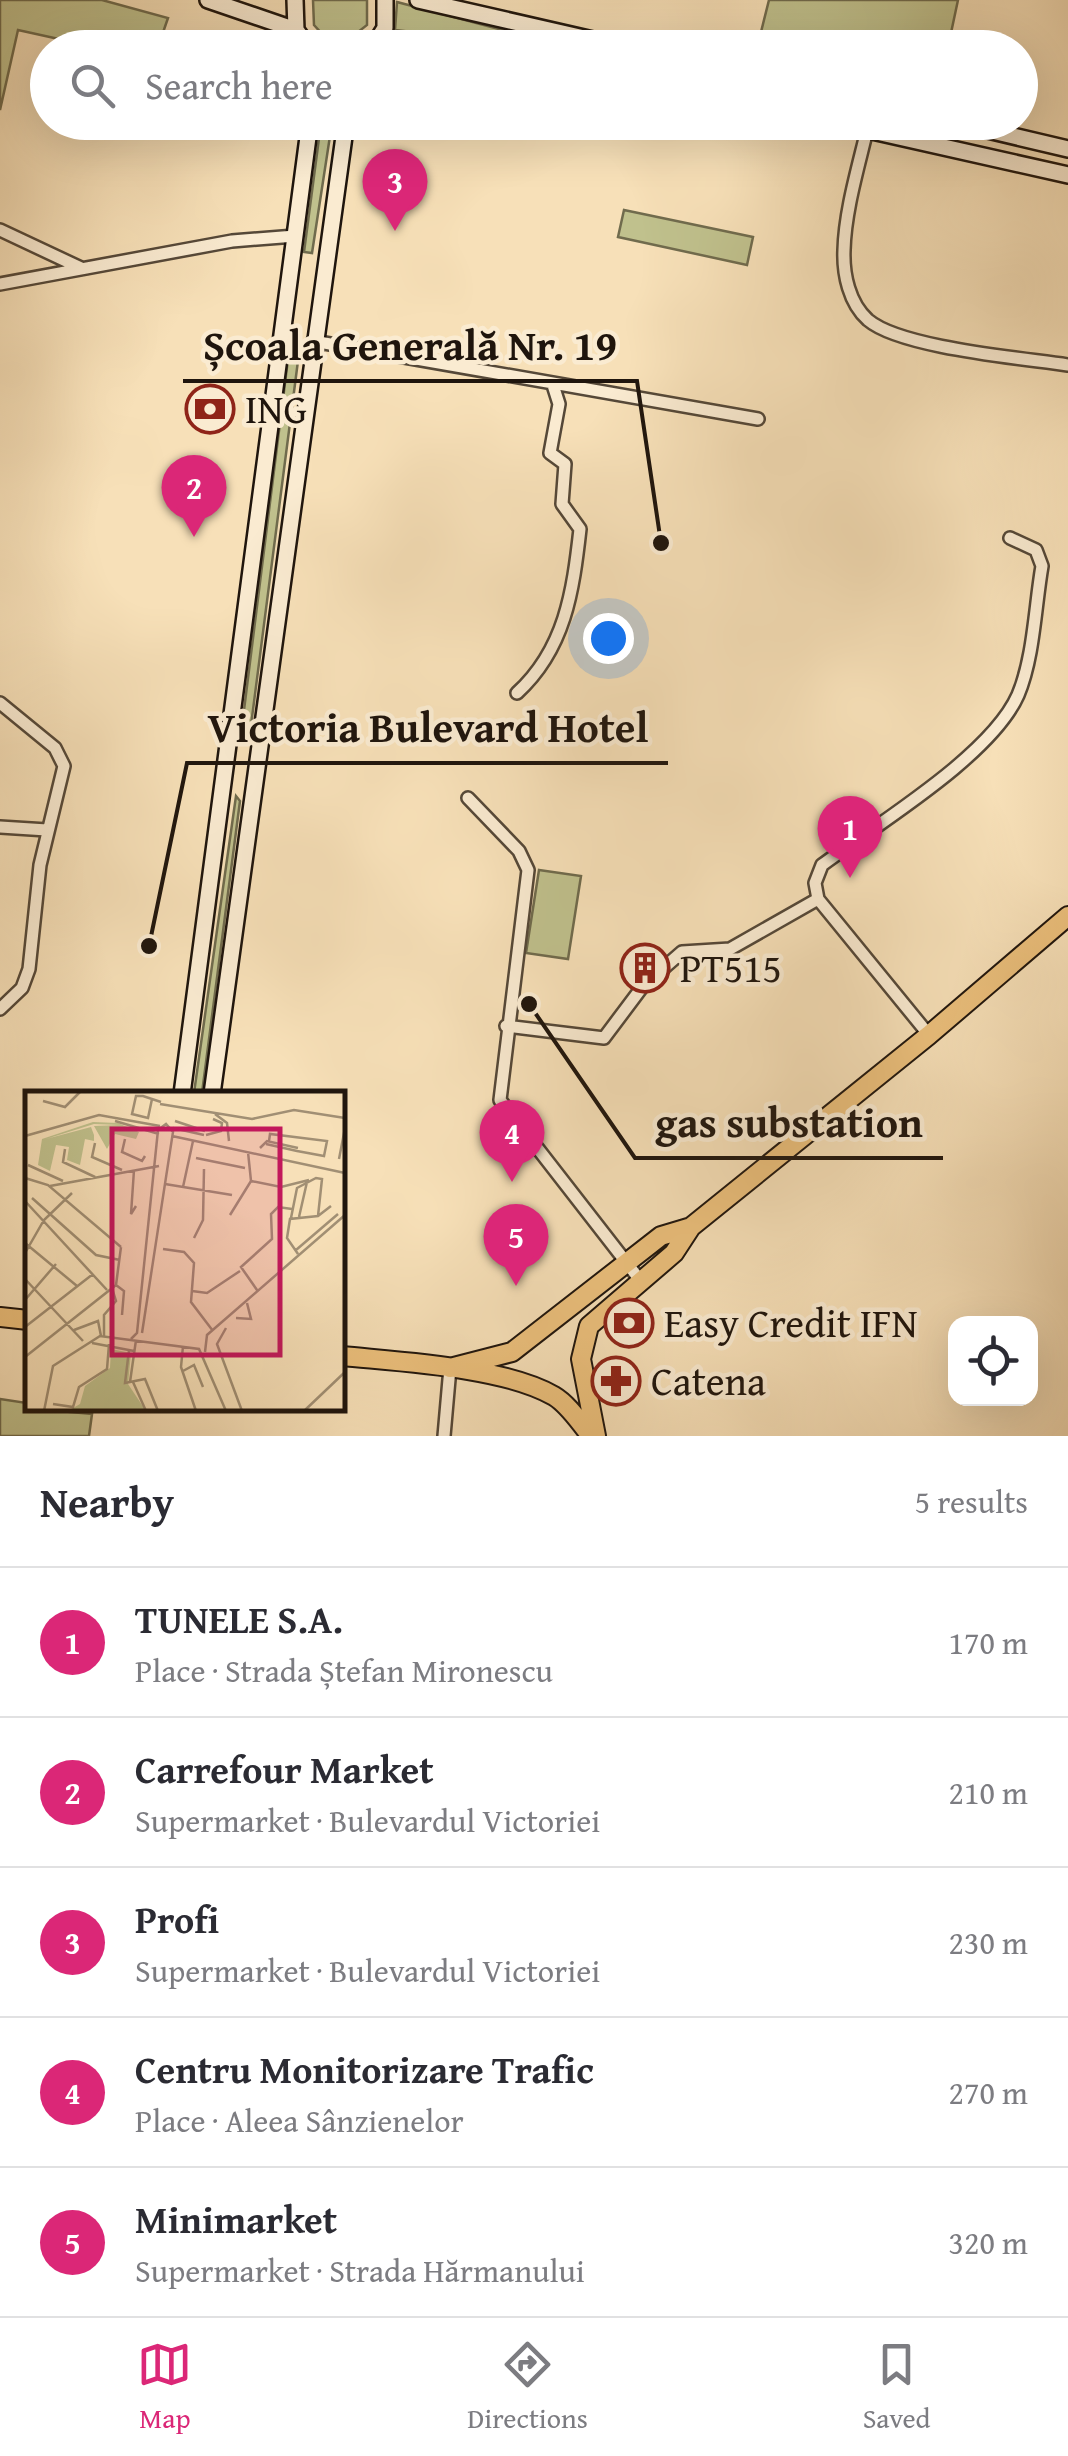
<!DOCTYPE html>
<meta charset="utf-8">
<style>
body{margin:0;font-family:"Gentium Book Plus",serif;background:#f2f2f3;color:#2b2b33}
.controls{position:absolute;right:30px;bottom:30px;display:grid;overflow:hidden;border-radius:20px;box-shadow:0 10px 40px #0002}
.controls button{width:90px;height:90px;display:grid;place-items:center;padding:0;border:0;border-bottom:2px solid #e1e1e2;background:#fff;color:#2b2b33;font:50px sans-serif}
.you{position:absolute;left:608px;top:638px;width:35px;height:35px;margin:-25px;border:8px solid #fff;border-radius:50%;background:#1a73e8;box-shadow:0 0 0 15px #1a73e833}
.badge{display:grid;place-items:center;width:65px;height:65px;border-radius:50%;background:#db2777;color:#fff;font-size:32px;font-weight:700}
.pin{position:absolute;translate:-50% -82px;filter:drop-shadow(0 2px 5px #0008)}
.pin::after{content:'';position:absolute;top:52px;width:35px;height:30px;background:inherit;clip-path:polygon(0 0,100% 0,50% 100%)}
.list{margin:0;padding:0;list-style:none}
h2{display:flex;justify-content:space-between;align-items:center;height:130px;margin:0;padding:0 40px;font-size:42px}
h2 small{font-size:32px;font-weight:400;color:#7c7c81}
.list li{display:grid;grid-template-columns:65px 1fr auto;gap:30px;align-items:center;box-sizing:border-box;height:150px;padding:0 40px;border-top:2px solid #e1e1e2}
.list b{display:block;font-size:38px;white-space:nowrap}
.list p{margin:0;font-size:32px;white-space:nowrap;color:#7c7c81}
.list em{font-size:32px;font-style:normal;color:#7c7c81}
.icon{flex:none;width:55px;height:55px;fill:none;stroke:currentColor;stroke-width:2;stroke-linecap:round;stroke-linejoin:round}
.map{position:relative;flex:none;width:1068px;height:1436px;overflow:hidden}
.search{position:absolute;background:#fff;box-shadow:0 10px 40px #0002;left:30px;right:30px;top:30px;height:110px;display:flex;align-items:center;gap:25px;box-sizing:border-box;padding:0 35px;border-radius:55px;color:#7c7c81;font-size:38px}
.sheet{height:880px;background:#fff}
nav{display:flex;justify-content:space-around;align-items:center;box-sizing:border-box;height:140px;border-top:2px solid #e1e1e2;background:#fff;font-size:28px;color:#7c7c81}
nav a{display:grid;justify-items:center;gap:5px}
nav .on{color:#db2777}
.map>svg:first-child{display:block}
</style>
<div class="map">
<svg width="1068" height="1436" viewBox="0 0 1068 1436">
<rect width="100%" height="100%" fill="#f7e0b8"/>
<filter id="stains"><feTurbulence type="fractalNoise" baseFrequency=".002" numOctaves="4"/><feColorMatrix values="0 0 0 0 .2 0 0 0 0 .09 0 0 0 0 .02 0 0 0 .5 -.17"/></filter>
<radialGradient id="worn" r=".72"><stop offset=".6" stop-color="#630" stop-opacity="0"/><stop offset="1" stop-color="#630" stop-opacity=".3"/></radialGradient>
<path fill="#c0c18d" stroke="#706b4d" stroke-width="2.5" d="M0,0H102L168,18L158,47H95L18,30L0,110Z
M313,0H367V25L348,40L325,37L314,25Z
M769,0H958L948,47H827L761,32Z
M397,2L518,34L516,44L395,30Z
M321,123H332L312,253L304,252Z
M624,210L753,237L747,265L618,237Z
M295,348L299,353L250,733L245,738L241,734L289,351Z
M236,796L240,801L202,1093H194Z
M539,870L581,876L568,959L526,953Z
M0,1399L27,1403L28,1408L92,1414L89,1436H0Z"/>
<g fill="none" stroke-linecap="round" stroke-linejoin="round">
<g stroke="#554838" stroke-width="16">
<path id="street" d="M867,130C858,168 845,211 844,250C843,274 849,303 868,320C901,348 1022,358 1068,365
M0,230L81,268
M0,284L232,241L295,236
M313,341L758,419
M517,693C565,649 573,592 580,529L562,504L565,464L550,453L559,404L553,385
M0,703L55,748L64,766L40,865L29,969L22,988L0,1009
M468,798L519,851L528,870L500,1100L640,1280
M0,827L47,830
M506,1026L604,1038L643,986L682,952L730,949L818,899
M929,1035L818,899L815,883L822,865C877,824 991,756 1018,695C1034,657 1035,606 1042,566L1036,550L1010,538
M444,1436L450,1368"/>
</g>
<g stroke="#1f150d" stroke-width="20">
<path id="secondary" d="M208,0L296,30
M295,0L296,30L309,48
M418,0L628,48
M380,41L457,48
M373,47L385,28V0
M832,122L1068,175
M954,122L1068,149
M182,1094L310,122
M212,1094L346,122"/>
</g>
<g stroke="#1f150d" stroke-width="22">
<path id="primary" d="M0,1317L28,1320
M342,1356C401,1362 504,1367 554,1396C569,1405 580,1423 591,1436
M450,1368L512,1352L661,1236L691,1227
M596,1436L581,1359L589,1326L674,1253L691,1227L929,1035L1068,916"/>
</g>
<use href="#street" stroke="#faebd1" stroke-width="11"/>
<use href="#secondary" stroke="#faebd1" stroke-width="15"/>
<use href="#primary" stroke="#ecc07c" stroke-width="18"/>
</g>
<defs>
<g id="bank-ring" transform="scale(2.5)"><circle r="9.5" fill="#faebd1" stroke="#8f2418" stroke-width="1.5"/><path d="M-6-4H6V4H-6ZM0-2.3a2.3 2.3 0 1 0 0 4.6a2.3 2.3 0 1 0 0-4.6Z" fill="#8f2418"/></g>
<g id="building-ring" transform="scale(2.5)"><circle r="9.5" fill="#faebd1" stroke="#8f2418" stroke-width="1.5"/><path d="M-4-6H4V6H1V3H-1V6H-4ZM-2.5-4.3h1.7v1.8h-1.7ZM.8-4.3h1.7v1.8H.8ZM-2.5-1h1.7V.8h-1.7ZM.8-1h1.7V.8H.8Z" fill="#8f2418"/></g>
<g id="pharmacy-ring" transform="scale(2.5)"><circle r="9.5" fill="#faebd1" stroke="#8f2418" stroke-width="1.5"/><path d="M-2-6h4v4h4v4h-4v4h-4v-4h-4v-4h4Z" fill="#8f2418"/></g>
</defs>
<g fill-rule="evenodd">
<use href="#bank-ring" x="210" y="409"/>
<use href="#building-ring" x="645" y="968"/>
<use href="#bank-ring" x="629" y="1323"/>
<use href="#pharmacy-ring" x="616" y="1381"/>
</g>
<g text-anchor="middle" stroke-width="9" stroke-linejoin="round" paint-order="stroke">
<g font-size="40" fill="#1f150d" stroke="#faebd1" text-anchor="start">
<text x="245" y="423">ING</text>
<text x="680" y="982">PT515</text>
<text x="664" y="1337">Easy Credit IFN</text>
<text x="651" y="1395">Catena</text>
</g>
</g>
<g transform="translate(25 1091)">
<rect width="320" height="320" fill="#f7e0b8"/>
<path d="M68,31L93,32L114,41L111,48L90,43L82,58L69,35L94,34L69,33L21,48L66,36L69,44V50L60,48L55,74L42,69L44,56L31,54L25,80L13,74L17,48ZM86,258L106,262L103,293L121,320H43L55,313L60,295L85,277Z" fill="#c0c18d"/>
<path fill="none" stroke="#a18f74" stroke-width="2.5" d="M127,8L123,27L107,23L111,5H118L136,11M18,10L40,16L56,0M135,13L227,28L269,19L320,27M190,23L202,32L204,50M90,30L134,43M150,30L180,40M148,37L179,44M181,44L196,40L197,32L188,28M0,45L74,24L135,35M147,45L320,82M100,48L97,61L117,70L120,65M244,50L245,43L302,50L299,65L272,60M70,52L67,66L97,79M241,53L272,60M235,57L242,50L273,57M40,58L38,71L70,86M223,61L226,90L256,96L284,89M171,67L220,77M314,68L320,37M3,74L38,90M109,79L106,123L111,115M0,87L23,94L96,156M140,93L207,104M25,95L134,75M158,96L168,50M7,107L71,164L95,169M0,110L82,199M205,124L226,90M274,126L282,91M266,127L272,97L291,87L297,88L293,125M169,147L178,129L179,78M0,152L52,195M138,158L159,161L169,172L166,211L188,240M271,159L313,123M0,162L19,129L47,102M273,163L262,147L265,128L293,125L306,115M0,188L58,250M91,194L99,200L97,224M232,199L216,176L247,148L246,123L253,116L267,118M167,200L182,202L215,180M0,209L31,173M211,227L226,228L222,212M0,236L68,183M201,237L192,253L217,320M49,239L73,230L76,245M79,245V224L91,210L87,197M106,248L112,242L133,39L141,33L148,41L117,242M67,252L109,260M158,255L156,276L171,320M104,259L100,292L105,291M180,261L182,244L320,124M0,266L91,194L96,156M158,280L169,274L178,296M105,291L120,288L133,320M105,291L111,249M108,291L121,320M28,313L48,316L54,296L82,278L84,253M19,320L28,275L75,245L174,258L201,320M279,320L320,281"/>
<path fill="#c2185b" fill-opacity="0.15" stroke="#c2185b" stroke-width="5" d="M87,38H255V264H87Z"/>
<rect width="320" height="320" fill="none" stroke="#1f150d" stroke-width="5"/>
</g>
<path fill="none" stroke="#1f150d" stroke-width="4" d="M661 543L637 381H183M149 946L187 763H668M529 1004L635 1158H943"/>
<g fill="#1f150d" stroke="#faebd1" stroke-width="4">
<circle cx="661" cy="543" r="10"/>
<circle cx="149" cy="946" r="10"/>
<circle cx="529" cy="1004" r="10"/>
</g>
<g font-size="42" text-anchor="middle" font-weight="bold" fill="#1f150d" stroke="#faebd1" stroke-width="9" stroke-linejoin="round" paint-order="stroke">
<text x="410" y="360">Școala Generală Nr. 19</text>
<text x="428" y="742">Victoria Bulevard Hotel</text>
<text x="789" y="1137">gas substation</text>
</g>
<rect width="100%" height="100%" filter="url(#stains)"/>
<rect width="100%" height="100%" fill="url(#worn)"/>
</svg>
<div class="controls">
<button><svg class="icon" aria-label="locate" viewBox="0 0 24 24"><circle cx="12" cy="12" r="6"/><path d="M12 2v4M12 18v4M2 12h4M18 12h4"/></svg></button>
</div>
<div class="you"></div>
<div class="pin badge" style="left:850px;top:878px">1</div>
<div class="pin badge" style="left:194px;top:537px">2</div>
<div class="pin badge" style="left:395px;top:231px">3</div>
<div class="pin badge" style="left:512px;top:1182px">4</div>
<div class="pin badge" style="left:516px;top:1286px">5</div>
<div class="search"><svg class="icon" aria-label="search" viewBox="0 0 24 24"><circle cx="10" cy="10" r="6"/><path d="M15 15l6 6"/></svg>Search here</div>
</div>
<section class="sheet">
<h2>Nearby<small>5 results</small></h2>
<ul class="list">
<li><span class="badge">1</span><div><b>TUNELE S.A.</b><p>Place · Strada Ștefan Mironescu</p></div><em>170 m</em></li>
<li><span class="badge">2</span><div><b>Carrefour Market</b><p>Supermarket · Bulevardul Victoriei</p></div><em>210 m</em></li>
<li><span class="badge">3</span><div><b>Profi</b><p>Supermarket · Bulevardul Victoriei</p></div><em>230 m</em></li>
<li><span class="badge">4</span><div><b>Centru Monitorizare Trafic</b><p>Place · Aleea Sânzienelor</p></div><em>270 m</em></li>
<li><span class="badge">5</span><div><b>Minimarket</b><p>Supermarket · Strada Hărmanului</p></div><em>320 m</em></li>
</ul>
</section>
<nav>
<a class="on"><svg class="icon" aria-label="map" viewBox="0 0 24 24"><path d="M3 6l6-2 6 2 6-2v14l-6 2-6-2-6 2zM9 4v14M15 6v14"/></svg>Map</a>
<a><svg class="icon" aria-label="directions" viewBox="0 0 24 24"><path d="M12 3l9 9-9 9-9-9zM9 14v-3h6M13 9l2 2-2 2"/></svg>Directions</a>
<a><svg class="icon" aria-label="saved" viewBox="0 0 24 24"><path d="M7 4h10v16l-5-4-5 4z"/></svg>Saved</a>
</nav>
